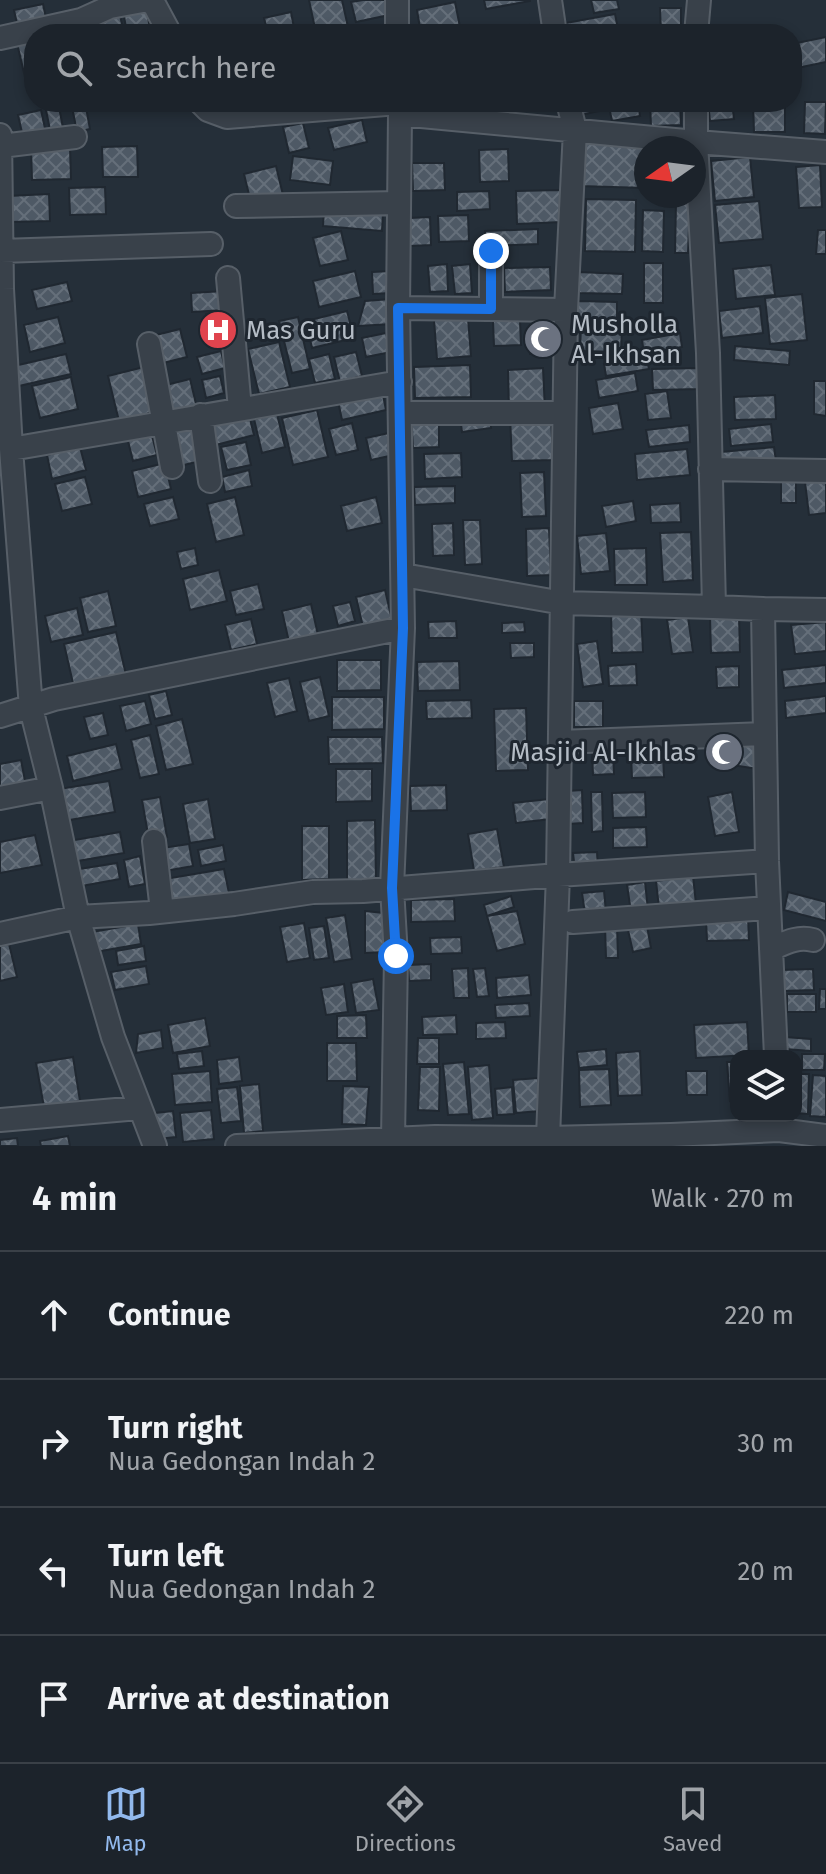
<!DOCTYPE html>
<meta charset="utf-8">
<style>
body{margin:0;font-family:"Fira Sans",sans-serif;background:#292f37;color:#f1f3f6}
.controls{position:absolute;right:24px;bottom:24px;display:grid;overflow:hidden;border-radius:16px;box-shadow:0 4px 12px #0003}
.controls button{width:72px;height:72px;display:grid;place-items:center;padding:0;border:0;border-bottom:2px solid #3a4047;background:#1c232b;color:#f1f3f6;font:40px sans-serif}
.compass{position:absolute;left:634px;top:136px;width:72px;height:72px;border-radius:50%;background:#1c232b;box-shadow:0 4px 12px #0003;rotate:256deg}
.stop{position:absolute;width:24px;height:24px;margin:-18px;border:6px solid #1a73e8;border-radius:50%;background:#fff}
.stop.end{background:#1a73e8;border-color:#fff;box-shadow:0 2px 8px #0008}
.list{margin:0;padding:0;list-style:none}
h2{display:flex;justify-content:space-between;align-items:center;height:104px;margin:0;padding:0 32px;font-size:34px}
h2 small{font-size:26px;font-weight:400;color:#a0a4a9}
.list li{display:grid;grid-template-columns:52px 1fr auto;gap:24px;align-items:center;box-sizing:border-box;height:128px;padding:0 32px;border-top:2px solid #3a4047}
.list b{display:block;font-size:30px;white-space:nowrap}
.list p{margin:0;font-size:26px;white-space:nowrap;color:#a0a4a9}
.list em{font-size:26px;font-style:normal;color:#a0a4a9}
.icon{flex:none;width:44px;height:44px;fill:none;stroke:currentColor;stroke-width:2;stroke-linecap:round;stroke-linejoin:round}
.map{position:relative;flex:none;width:826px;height:1146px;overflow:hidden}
.search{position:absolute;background:#1c232b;box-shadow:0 4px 12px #0003;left:24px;right:24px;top:24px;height:88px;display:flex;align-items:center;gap:20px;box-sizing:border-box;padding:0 28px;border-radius:32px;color:#a0a4a9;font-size:30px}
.sheet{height:616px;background:#1c232b}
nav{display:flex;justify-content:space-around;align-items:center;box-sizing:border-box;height:112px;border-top:2px solid #3a4047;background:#1c232b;font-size:22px;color:#a0a4a9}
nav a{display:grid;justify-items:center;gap:4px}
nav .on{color:#92b9ed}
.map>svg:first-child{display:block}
</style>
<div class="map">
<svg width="826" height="1146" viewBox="0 0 826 1146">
<defs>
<pattern id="building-cross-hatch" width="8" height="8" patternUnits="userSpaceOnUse" patternTransform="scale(2)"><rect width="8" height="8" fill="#4e5965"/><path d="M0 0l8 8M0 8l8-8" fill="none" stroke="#656f7a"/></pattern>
</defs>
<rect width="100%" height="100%" fill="#252f39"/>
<path fill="url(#building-cross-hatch)" stroke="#202831" stroke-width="2" d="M309,0H342L348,27L316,33Z
M363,0H385L389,15L356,22L351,2Z
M484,0H530V1L486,9Z
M591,0H617L619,9L594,13Z
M455,2L460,27L421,34L417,10Z
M43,4L48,27L19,33L14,10Z
M146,6L151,34H127L123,10Z
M660,8H681V33L661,34Z
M291,12L295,33L268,34L264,18Z
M615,14L619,34H568L566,23Z
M120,15L124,34H93L90,22Z
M529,25L531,34H491V32Z
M34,35V75L25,77L16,39Z
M826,37V62L797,68L792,44Z
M71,102H85L90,129L77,132Z
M578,102H602L604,110L580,115Z
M608,102H638L640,116L612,121Z
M650,102H680L681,125L651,126Z
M708,102H732L734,119L710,121Z
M753,102H785V132H754Z
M805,102H826L825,134L804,133Z
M59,107L64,133L51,135L46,110Z
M41,110L46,133L23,137L18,115Z
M362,120L367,142L334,150L328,128Z
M303,123L309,148L289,153L283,127Z
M580,142L646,148V188L579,186Z
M137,146L138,177H103L102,147Z
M70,148L71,179L32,180L31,149Z
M508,149L509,181L480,182L479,150Z
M293,156L333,161L330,185L290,180Z
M750,157L754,197L715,201L711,161Z
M412,163H444L445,190L413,191Z
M820,165L822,207L799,208L796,167Z
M276,166L283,195L251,203L244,174Z
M105,187L106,214L70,215L69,188Z
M561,190L562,222L517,224L516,191Z
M489,191L490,209L457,211V192Z
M49,194L50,221L9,222L8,196Z
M586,199L636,200L635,252L585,251Z
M759,201L763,239L719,243L715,205Z
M676,202H690L688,253H675Z
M324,209L383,213L382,231L323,226Z
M643,210L664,211L663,252L642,251Z
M468,215L469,241L439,242L438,216Z
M430,217L431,245L410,246L409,218Z
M538,229V244L486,246L485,231Z
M818,230H826V254H816Z
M341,231L348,260L320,266L313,238Z
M644,263H663V303H644Z
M447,264L448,291L430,292L428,266Z
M470,264L472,293L455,294L452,266Z
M771,265L775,295L736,299L733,269Z
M550,267L551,290L505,292L504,268Z
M355,271L361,297L319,307L313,281Z
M390,271L391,293L373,294L372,272Z
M579,272L623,274L622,294L579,293Z
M67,282L72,301L37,309L32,290Z
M224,291L225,310L192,312L191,293Z
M802,294L807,340L770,344L765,298Z
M391,299L392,324L358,326L365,301Z
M578,301L617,302V321L577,320Z
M760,306L763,333L722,338L719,311Z
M347,311L354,338L312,348L306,321Z
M227,312L230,346L209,347L206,314Z
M58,317L65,343L30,352L24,325Z
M298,317L310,369L292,373L279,321Z
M468,318L471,356L437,359L434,320Z
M493,321H520L521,345L494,346Z
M530,325H558V354H530Z
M581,325L622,326L621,352L580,351Z
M180,329L187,357L159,364L152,336Z
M386,333L391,352L366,357L362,338Z
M680,333L682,347L644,354L642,340Z
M279,342L290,387L259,394L248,349Z
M735,346L790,351L789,365L734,360Z
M221,351L225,368L202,374L197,357Z
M356,352L362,376L340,382L334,357Z
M66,354L71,374L19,386L14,366Z
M329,354L335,379L315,383L309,359Z
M647,358L649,369L606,376L604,364Z
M470,365L471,397L415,398L414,367Z
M144,367L154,412L119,421L108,376Z
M543,368L545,410L509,412L508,370Z
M700,368L701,389L653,390L652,369Z
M635,373L638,391L599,398L596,380Z
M220,376L224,393L206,398L202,380Z
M71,377L78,409L40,418L32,386Z
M190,379L197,408L164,415L158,387Z
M814,381H826V416L814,414Z
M382,390L386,410L342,420L338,401Z
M667,391L671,418L648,420L645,394Z
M775,395L776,419L735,420L734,397Z
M618,403L623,429L593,434L589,408Z
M317,410L328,457L293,465L282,418Z
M277,414L285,447L262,453L254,419Z
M489,414L491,428L462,432L460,417Z
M249,415L254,435L212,446L207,426Z
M439,415V447L413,448L411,416Z
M551,415L553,460L512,461L510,416Z
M194,419L204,460L176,467L166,426Z
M352,423L358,450L336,455L329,429Z
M771,424L773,442L731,446L729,429Z
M689,425L690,442L649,447L646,430Z
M151,432L157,455L133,461L127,437Z
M389,433L394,455L371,460L366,438Z
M246,442L251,465L227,470L221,447Z
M80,447L86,470L52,479L47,455Z
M774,447L776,461L723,466L721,452Z
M687,449L690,475L637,480L635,454Z
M461,453L462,477L425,479L424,454Z
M165,463L171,489L138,497L132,471Z
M249,470L252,486L225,492L222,477Z
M544,472L546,516L522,517L520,473Z
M781,476H796V503H781Z
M85,477L92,504L62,511L55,484Z
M826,480V513L809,515L805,482Z
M455,486V503L415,505L414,487Z
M173,497L179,519L150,526L144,504Z
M235,497L244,535L216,542L207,504Z
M376,497L382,523L347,531L341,506Z
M633,501L636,521L606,527L602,506Z
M680,503L681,522L651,523L650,505Z
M463,520H480L482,564L465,565Z
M453,523L454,555L433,556L432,524Z
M549,528L551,575L527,576L526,529Z
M691,532L693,580L663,582L660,533Z
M606,533L610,571L581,574L577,536Z
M195,548L198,565L181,569L177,552Z
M646,548L647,585H615L614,549Z
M219,570L227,601L190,610L183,579Z
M258,584L264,609L236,615L230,591Z
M385,590L392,620L363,627L356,597Z
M108,591L116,626L88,632L80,598Z
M350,602L355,621L338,626L333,606Z
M311,604L318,635L289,642L282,611Z
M77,608L83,635L51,642L45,616Z
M641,611L643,652L612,653L611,612Z
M739,616L740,652L711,653L710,617Z
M688,617L693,652L672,654L667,620Z
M251,619L257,644L231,650L225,625Z
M456,621L457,638H429L428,622Z
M524,622L525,632L502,633V623Z
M826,622V651L795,654L791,625Z
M116,632L127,679L75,692L64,644Z
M597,641L603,684L583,687L577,644Z
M510,643H534V657L511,658Z
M337,660H381V690L337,691Z
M459,661L460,690L418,691L417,662Z
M636,664L637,685L609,686L608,666Z
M826,665V683L784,688L782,670Z
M739,666V687L717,688L716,667Z
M320,677L329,716L309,721L300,682Z
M289,678L297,711L275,717L267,683Z
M166,691L172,715L155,719L149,695Z
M826,696V713L786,718L785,701Z
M332,697H384V729L332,730Z
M471,700L472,718L427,719L426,701Z
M145,701L151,724L126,731L120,706Z
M574,701H603V727H574Z
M526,708L528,770L496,771L494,709Z
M103,713L108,735L90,739L84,717Z
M182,719L193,764L166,770L156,726Z
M150,735L159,774L140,778L131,740Z
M328,737H382L383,763L329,764Z
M736,740L761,744L758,769L732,765Z
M116,744L122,769L73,781L67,756Z
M592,750H613L614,774L593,775Z
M631,755H663L664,777L632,778Z
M21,760L26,786L0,792V764Z
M336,769H372V801L336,802Z
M109,781L115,812L64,821L59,789Z
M446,785L447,810L411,811L410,786Z
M582,790L583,823L568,824L567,791Z
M591,792H602L603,831L592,832Z
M645,792L646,817L613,818L612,793Z
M732,792L739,832L715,836L708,797Z
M160,797L167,837L149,840L142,800Z
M208,799L215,839L190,843L183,804Z
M549,799L551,819L516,823L513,803Z
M375,820L376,881H347V821Z
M302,826H329V879L302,880Z
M646,827L647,847L613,848V828Z
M497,829L504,867L474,871L468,834Z
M120,832L124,853L72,862L69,841Z
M35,835L42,865L0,873V842Z
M189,844L193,866L165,871L162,848Z
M223,845L226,861L201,866L198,850Z
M597,852L598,869L575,870L573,853Z
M140,856L145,884L129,887L124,860Z
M117,863L120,879L76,887L73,870Z
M224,869L229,893L169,903L165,879Z
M693,876L696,904L659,908L656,881Z
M645,882L648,910L631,912L627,885Z
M604,891L606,912L585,914L582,893Z
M788,892L826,902V921L784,910Z
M511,896L514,907L487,916L484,905Z
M454,899L455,921L411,922V900Z
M365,911L384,913L385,952L365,953Z
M517,911L525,944L497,951L487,916Z
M345,915L352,959L334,962L326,918Z
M748,917L749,940L707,941L706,919Z
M304,923L310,958L287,962L280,927Z
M138,924L141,944L95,952L92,932Z
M605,925H617L618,958H606Z
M324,926L329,958L314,960L309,928Z
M647,926L651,948L633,952L628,930Z
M461,937L462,953L431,954L430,938Z
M9,944L17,977L0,981V946Z
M144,946L146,961L118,965L116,951Z
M431,964V980L409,981L408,965Z
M146,966L149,984L115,990L111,972Z
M468,968L469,998H454L452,969Z
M485,968L489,996L477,997L473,969Z
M813,969L814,990L782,991L781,970Z
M529,975L531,995L497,998L496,978Z
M373,979L379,1010L356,1013L351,983Z
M344,984L348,1012L326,1015L321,988Z
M820,989H826V1009H819Z
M787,994H816V1012H787Z
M529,1003L530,1016L496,1018L495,1005Z
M366,1015L367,1038H337V1016Z
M456,1015L457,1034L423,1035L422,1017Z
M205,1018L210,1046L173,1053L168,1025Z
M505,1022L506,1038L476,1039V1023Z
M747,1022L749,1055L696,1058L694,1025Z
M161,1030L163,1048L136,1053L138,1034Z
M785,1037L811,1039V1051L785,1049Z
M418,1038H439V1064H417Z
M327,1043H356L357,1081H327Z
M606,1049L607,1065L579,1068L577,1052Z
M202,1051L204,1066L179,1069L177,1054Z
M640,1051L642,1095L618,1096L616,1053Z
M802,1054H825L824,1070H802Z
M73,1057L80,1101L44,1107L36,1063Z
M239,1057L242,1081L219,1084L217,1060Z
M464,1062L469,1114L448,1115L443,1064Z
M727,1062H736V1100L730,1101Z
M489,1065L493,1118L472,1120L468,1067Z
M420,1067H440L439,1111L418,1110Z
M609,1069L611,1105L580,1107L579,1070Z
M210,1071L212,1102L175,1105L172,1074Z
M686,1071H707V1095H687Z
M796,1074H809L808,1114L796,1113Z
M813,1075L826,1076V1117L810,1116Z
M538,1078L540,1111L516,1113L513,1080Z
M259,1084L263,1131L244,1133L240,1086Z
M343,1086L369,1087L366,1125L342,1124Z
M237,1087L241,1121L221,1123L217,1089Z
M512,1087L514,1114L497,1115L495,1089Z
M211,1110L214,1139L183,1142L180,1113Z
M173,1111L176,1137L158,1139L155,1113Z
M68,1136L70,1146H41L40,1141Z
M17,1138L18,1146H0V1140Z"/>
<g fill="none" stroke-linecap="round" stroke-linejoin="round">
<g stroke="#575f68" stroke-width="26">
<path id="minor" d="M397,0V34
M550,0L555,34
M696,34L699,0
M0,38L81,20L110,7L148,0L155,6L170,34
M200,102L208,110L227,117L398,103
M400,114L696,142L826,152
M0,135L2,289L11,449L31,708L51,788L78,917L113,1037L155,1146
M1,146L75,137
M236,206L399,203
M1,251L211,244
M228,278L240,409
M398,308L566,310
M491,309V251
M149,344L172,467
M400,413H564
M201,415L210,481
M11,449L400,382
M710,469L826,471
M403,575L563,603L714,607L708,353L696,142V102
M714,607L763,609
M0,716L54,699L403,628
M560,742L764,734
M0,798L51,788
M154,841L162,911
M573,922L768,908
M0,934L78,917L149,913L234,904L313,892L363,891L558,875L767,861
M771,949C785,943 797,936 813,940
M776,1056L767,861L763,609L826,610
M0,1120L139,1108
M548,1138L558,875L566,310L575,130L568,102
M393,1139L396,956L392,888L403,628L398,308L400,114L398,102
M237,1146L435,1137L548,1138L671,1135L779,1130L826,1136"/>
</g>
<use href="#minor" stroke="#39414a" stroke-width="22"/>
</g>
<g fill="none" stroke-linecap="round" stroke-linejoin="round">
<path stroke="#1a73e8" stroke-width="10" d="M396,956L392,888L403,628L398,308L491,309V251"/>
</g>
<defs>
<g id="hospital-disc" transform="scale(2)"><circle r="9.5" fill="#e0444e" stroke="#1e262f"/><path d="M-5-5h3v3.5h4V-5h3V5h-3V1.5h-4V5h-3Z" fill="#fff"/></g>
<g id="mosque-disc" transform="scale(2)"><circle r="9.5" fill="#6b7280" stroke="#1e262f"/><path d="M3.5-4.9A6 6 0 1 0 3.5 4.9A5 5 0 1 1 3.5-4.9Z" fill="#fff"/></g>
</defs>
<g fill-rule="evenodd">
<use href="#hospital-disc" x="218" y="330"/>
<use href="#mosque-disc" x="543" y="339"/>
<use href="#mosque-disc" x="724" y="752"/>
</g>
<g text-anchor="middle" stroke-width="6" stroke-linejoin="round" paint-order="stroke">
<g font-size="26" fill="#b4bcc5" stroke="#1e262f" text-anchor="start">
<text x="571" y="333">Musholla<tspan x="571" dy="30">Al-Ikhsan</tspan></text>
<text x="246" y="339">Mas Guru</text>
<text x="696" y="761" text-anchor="end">Masjid Al-Ikhlas</text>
</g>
</g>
</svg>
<div class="controls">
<button><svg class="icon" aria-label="layers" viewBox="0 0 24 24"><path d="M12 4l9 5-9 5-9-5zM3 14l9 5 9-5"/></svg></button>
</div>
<svg class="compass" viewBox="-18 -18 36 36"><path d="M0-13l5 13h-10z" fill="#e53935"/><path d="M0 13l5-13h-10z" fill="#a0a4a9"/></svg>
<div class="stop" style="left:396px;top:956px"></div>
<div class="stop end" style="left:491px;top:251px"></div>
<div class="search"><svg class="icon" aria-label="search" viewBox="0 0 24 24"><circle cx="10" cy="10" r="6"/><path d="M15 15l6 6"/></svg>Search here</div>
</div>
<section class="sheet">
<h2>4 min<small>Walk · 270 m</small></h2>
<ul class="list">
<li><svg class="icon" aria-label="ahead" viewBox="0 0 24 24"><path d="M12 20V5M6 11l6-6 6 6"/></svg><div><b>Continue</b></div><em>220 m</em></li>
<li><svg class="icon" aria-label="right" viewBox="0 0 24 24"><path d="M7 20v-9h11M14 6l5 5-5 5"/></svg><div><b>Turn right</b><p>Nua Gedongan Indah 2</p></div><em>30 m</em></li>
<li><svg class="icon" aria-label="left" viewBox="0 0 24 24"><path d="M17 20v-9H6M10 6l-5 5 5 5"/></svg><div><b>Turn left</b><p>Nua Gedongan Indah 2</p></div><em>20 m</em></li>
<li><svg class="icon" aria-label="arrive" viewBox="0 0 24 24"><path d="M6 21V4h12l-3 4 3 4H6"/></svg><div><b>Arrive at destination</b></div></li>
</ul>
</section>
<nav>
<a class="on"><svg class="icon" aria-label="map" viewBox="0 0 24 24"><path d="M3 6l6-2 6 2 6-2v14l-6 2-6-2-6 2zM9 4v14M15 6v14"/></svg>Map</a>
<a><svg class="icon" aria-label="directions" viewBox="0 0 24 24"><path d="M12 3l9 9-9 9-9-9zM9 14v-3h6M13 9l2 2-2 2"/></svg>Directions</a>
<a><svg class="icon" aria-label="saved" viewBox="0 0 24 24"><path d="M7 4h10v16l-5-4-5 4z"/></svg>Saved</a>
</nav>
